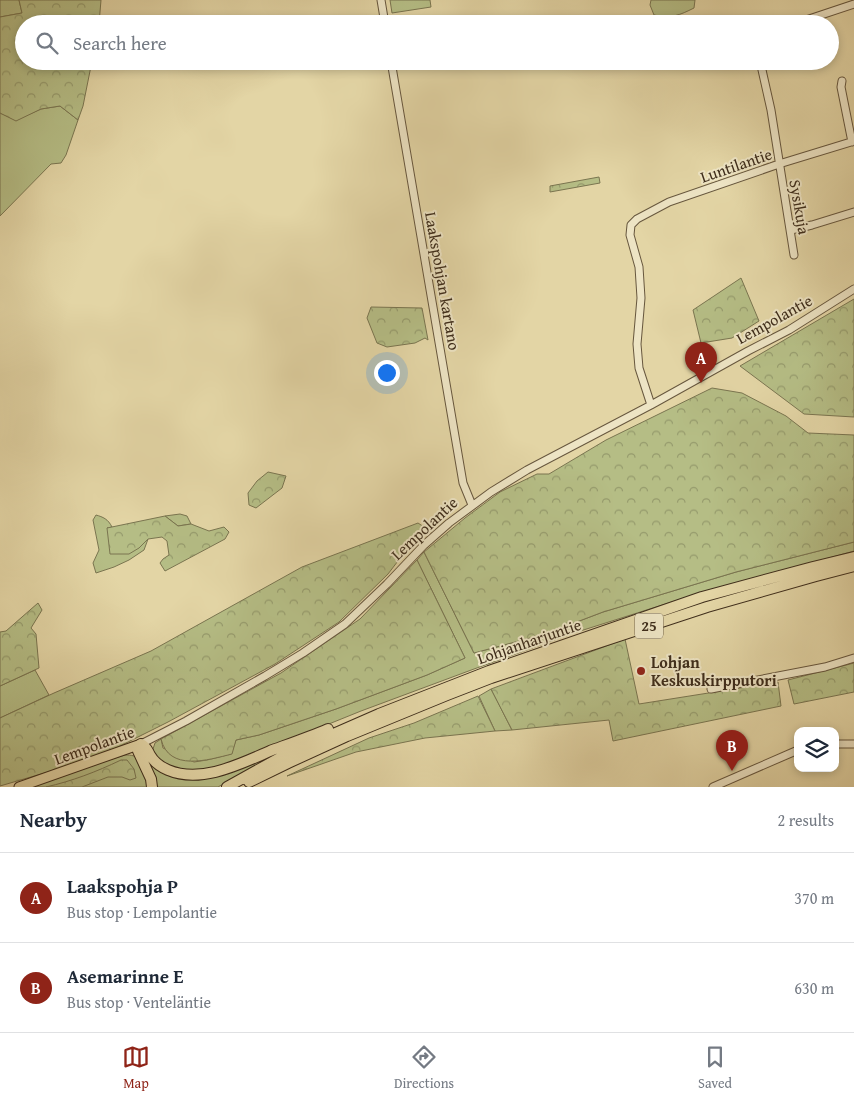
<!DOCTYPE html>
<meta charset="utf-8">
<style>
body{margin:0;font-family:"Gentium Book Plus",serif;background:#f2f2f3;color:#1f2937}
.controls{position:absolute;right:15px;bottom:15px;display:grid;overflow:hidden;border-radius:10px;box-shadow:0 2px 8px #0003}
.controls button{width:45px;height:45px;display:grid;place-items:center;padding:0;border:0;border-bottom:1px solid #e0e1e3;background:#fff;color:#1f2937;font:25px sans-serif}
.you{position:absolute;left:386px;top:372px;width:18px;height:18px;margin:-12px;border:4px solid #fff;border-radius:50%;background:#1a73e8;box-shadow:0 0 0 8px #1a73e833}
.badge{display:grid;place-items:center;width:32px;height:32px;border-radius:50%;background:#8f2418;color:#fff;font-size:16px;font-weight:700}
.pin{position:absolute;translate:-50% -41px;filter:drop-shadow(0 1px 2px #0008)}
.pin::after{content:'';position:absolute;top:26px;width:18px;height:15px;background:inherit;clip-path:polygon(0 0,100% 0,50% 100%)}
.list{margin:0;padding:0;list-style:none}
h2{display:flex;justify-content:space-between;align-items:center;height:65px;margin:0;padding:0 20px;font-size:21px}
h2 small{font-size:16px;font-weight:400;color:#747a83}
.list li{display:grid;grid-template-columns:32px 1fr auto;gap:15px;align-items:center;box-sizing:border-box;height:90px;padding:0 20px;border-top:1px solid #e0e1e3}
.list b{display:block;font-size:19px;white-space:nowrap}
.list p{margin:0;font-size:16px;white-space:nowrap;color:#747a83}
.list em{font-size:16px;font-style:normal;color:#747a83}
.icon{flex:none;width:28px;height:28px;fill:none;stroke:currentColor;stroke-width:2;stroke-linecap:round;stroke-linejoin:round}
.map{position:relative;flex:none;width:854px;height:787px;overflow:hidden}
.search{position:absolute;background:#fff;box-shadow:0 2px 8px #0003;left:15px;right:15px;top:15px;height:55px;display:flex;align-items:center;gap:12px;box-sizing:border-box;padding:0 18px;border-radius:28px;color:#747a83;font-size:19px}
.sheet{height:245px;background:#fff}
nav{display:flex;justify-content:space-around;align-items:center;box-sizing:border-box;height:70px;border-top:1px solid #e0e1e3;background:#fff;font-size:14px;color:#747a83}
nav a{display:grid;justify-items:center;gap:2px}
nav .on{color:#8f2418}
.map>svg:first-child{display:block}
</style>
<div class="map">
<svg width="854" height="787" viewBox="0 0 854 787">
<defs>
<pattern id="forest-crowns" width="20" height="18" patternUnits="userSpaceOnUse" patternTransform="scale(1.25)"><rect width="20" height="18" fill="#b5bd85"/><path d="M2 6a3 3 0 1 1 6 0M12 15a3 3 0 1 1 6 0" fill="none" stroke="#959a6c"/></pattern>
</defs>
<rect width="100%" height="100%" fill="#e3d5a5"/>
<filter id="stains"><feTurbulence type="fractalNoise" baseFrequency=".004" numOctaves="4"/><feColorMatrix values="0 0 0 0 .2 0 0 0 0 .09 0 0 0 0 .02 0 0 0 .5 -.17"/></filter>
<radialGradient id="worn" r=".72"><stop offset=".6" stop-color="#630" stop-opacity="0"/><stop offset="1" stop-color="#630" stop-opacity=".3"/></radialGradient>
<path fill="#b5bd85" stroke="#7a7550" d="M0,0H19L22,13L0,17Z
M390,0H430L431,7L392,13Z
M651,0H695L694,8C680,15 671,19 654,15L650,5Z
M60,106L78,120L66,155L61,163L51,164L0,216V113L16,120L41,109Z
M180,514L187,516L191,524L178,526L165,516Z
M96,515C103,517 108,519 112,527L107,528L139,548L148,539L144,550L129,560L114,567L96,573L93,563L99,550L93,520Z
M854,542V551L678,600L574,633L474,669L361,711L225,766L190,771L169,767L155,755L153,749L155,743L161,739L163,748L194,762L207,760L231,754L236,740L259,735L336,709L427,675L465,658L417,560L424,552L474,653L545,634L603,612L736,572Z
M35,670L49,695L0,718V686Z
M491,689L512,730L495,731L479,696Z
M284,750L218,787H154L144,752L181,777Z
M125,755C128,755 131,755 134,756C142,760 146,779 148,787H29C62,777 93,764 125,755Z"/>
<path fill="url(#forest-crowns)" stroke="#7a7550" d="M19,0H101L99,24H24V61H92L83,106L78,120L60,106L41,109L16,121L0,113V17L22,13Z
M599,177L600,183L550,192V186Z
M741,278L759,321L732,338L701,343L693,310Z
M854,299V417L804,414L740,366Z
M371,307L422,308L428,340L425,338L415,343L387,347L377,343L367,318Z
M712,388L742,393L786,416L808,433L854,435V542L736,572L603,612L545,634L474,653L424,552L465,518L500,492L537,474H549L606,440Z
M268,472L286,476L282,488L256,508L249,505L248,493L257,481Z
M165,516L178,526L191,524L209,531L224,527L229,532L225,539L165,571L160,563L163,559L169,555L167,541L162,537L148,539L139,548L129,554H110L107,528Z
M418,523L424,527L388,574L339,622L275,664L168,722L110,751L48,772L0,786V718L54,693L151,651L302,567Z
M417,560L465,658L427,675L336,709L259,735L236,740L232,754C208,760 169,772 161,739L281,673L360,619Z
M38,603L42,610L31,628L36,634L39,668L0,686V632L6,631Z
M625,639L639,704L778,682L781,706L613,741L609,720L512,730L491,689Z
M854,663V692L794,704L788,680Z
M478,696L495,731L425,738L356,752L287,776L369,738L414,723Z
M121,760H127L134,769L136,778L130,780L122,777H108L82,787H46C72,781 96,772 121,760Z"/>
<g fill="none" stroke-linecap="round" stroke-linejoin="round">
<g stroke="#67573e" stroke-width="9">
<path id="minor" d="M381,0L385,24
M794,24L854,4
M391,61L463,483L472,505
M760,61L771,110L794,255
M842,81L841,87L852,142
M791,230L812,225L854,212
M651,405L639,368L637,344L641,298L639,267L630,235L631,225L637,219L669,202L779,164L854,141
M711,689L825,667L854,658
M141,744L186,721L265,676L303,653L345,624L387,584L424,545L449,523L491,492L527,470L651,405L748,351L789,330L854,289
M835,744H854
M713,787L798,750"/>
</g>
<g stroke="#3e2d1b" stroke-width="11">
<path id="major" d="M19,787L141,744"/>
</g>
<g stroke="#3e2d1b" stroke-width="12">
<path id="highway" d="M249,782L288,763L347,736L447,695L491,678L707,607L816,576L854,566
M152,787L151,779L138,751L141,744C147,747 147,750 150,755C154,762 161,767 168,770C201,784 240,764 270,751C289,744 309,737 328,729
M227,787L283,756L379,714L489,671L702,597L813,567L854,557"/>
</g>
<use href="#minor" stroke="#ede4c4" stroke-width="7"/>
<use href="#major" stroke="#e3d5a5" stroke-width="9"/>
<use href="#highway" stroke="#e3d5a5" stroke-width="10"/>
</g>
<circle fill="#8f2418" stroke="#ede4c4" stroke-width="2" cx="641" cy="671" r="5"/>
<g text-anchor="middle" stroke-width="4" stroke-linejoin="round" paint-order="stroke">
<rect fill="#ede4c4" stroke="#72644e" stroke-width="1" x="635" y="613.5" width="28" height="25" rx="4"/>
<g font-size="15" font-weight="bold" fill="#3e2d1b">
<text x="649" y="631">25</text>
</g>
<g font-size="16" fill="#3e2d1b" stroke="#ede4c4">
<text transform="translate(736 165) rotate(-19)" y="6">Luntilantie</text>
<text transform="translate(800 207) rotate(80)" y="6">Sysikuja</text>
<text transform="translate(443 281) rotate(80)" y="6">Laakspohjan kartano</text>
<text transform="translate(774 319) rotate(-29)" y="6">Lempolantie</text>
<text transform="translate(424 528) rotate(-43)" y="6">Lempolantie</text>
<text transform="translate(529 641) rotate(-19)" y="6">Lohjanharjuntie</text>
<text transform="translate(94 745) rotate(-20)" y="6">Lempolantie</text>
</g>
<g font-size="16" font-weight="bold" fill="#3e2d1b" stroke="#ede4c4" text-anchor="start">
<text x="651" y="668">Lohjan<tspan x="651" dy="18">Keskuskirpputori</tspan></text>
</g>
</g>
<rect width="100%" height="100%" filter="url(#stains)"/>
<rect width="100%" height="100%" fill="url(#worn)"/>
</svg>
<div class="controls">
<button><svg class="icon" aria-label="layers" viewBox="0 0 24 24"><path d="M12 4l9 5-9 5-9-5zM3 14l9 5 9-5"/></svg></button>
</div>
<div class="you"></div>
<div class="pin badge" style="left:701px;top:383px">A</div>
<div class="pin badge" style="left:732px;top:771px">B</div>
<div class="search"><svg class="icon" aria-label="search" viewBox="0 0 24 24"><circle cx="10" cy="10" r="6"/><path d="M15 15l6 6"/></svg>Search here</div>
</div>
<section class="sheet">
<h2>Nearby<small>2 results</small></h2>
<ul class="list">
<li><span class="badge">A</span><div><b>Laakspohja P</b><p>Bus stop · Lempolantie</p></div><em>370 m</em></li>
<li><span class="badge">B</span><div><b>Asemarinne E</b><p>Bus stop · Venteläntie</p></div><em>630 m</em></li>
</ul>
</section>
<nav>
<a class="on"><svg class="icon" aria-label="map" viewBox="0 0 24 24"><path d="M3 6l6-2 6 2 6-2v14l-6 2-6-2-6 2zM9 4v14M15 6v14"/></svg>Map</a>
<a><svg class="icon" aria-label="directions" viewBox="0 0 24 24"><path d="M12 3l9 9-9 9-9-9zM9 14v-3h6M13 9l2 2-2 2"/></svg>Directions</a>
<a><svg class="icon" aria-label="saved" viewBox="0 0 24 24"><path d="M7 4h10v16l-5-4-5 4z"/></svg>Saved</a>
</nav>
